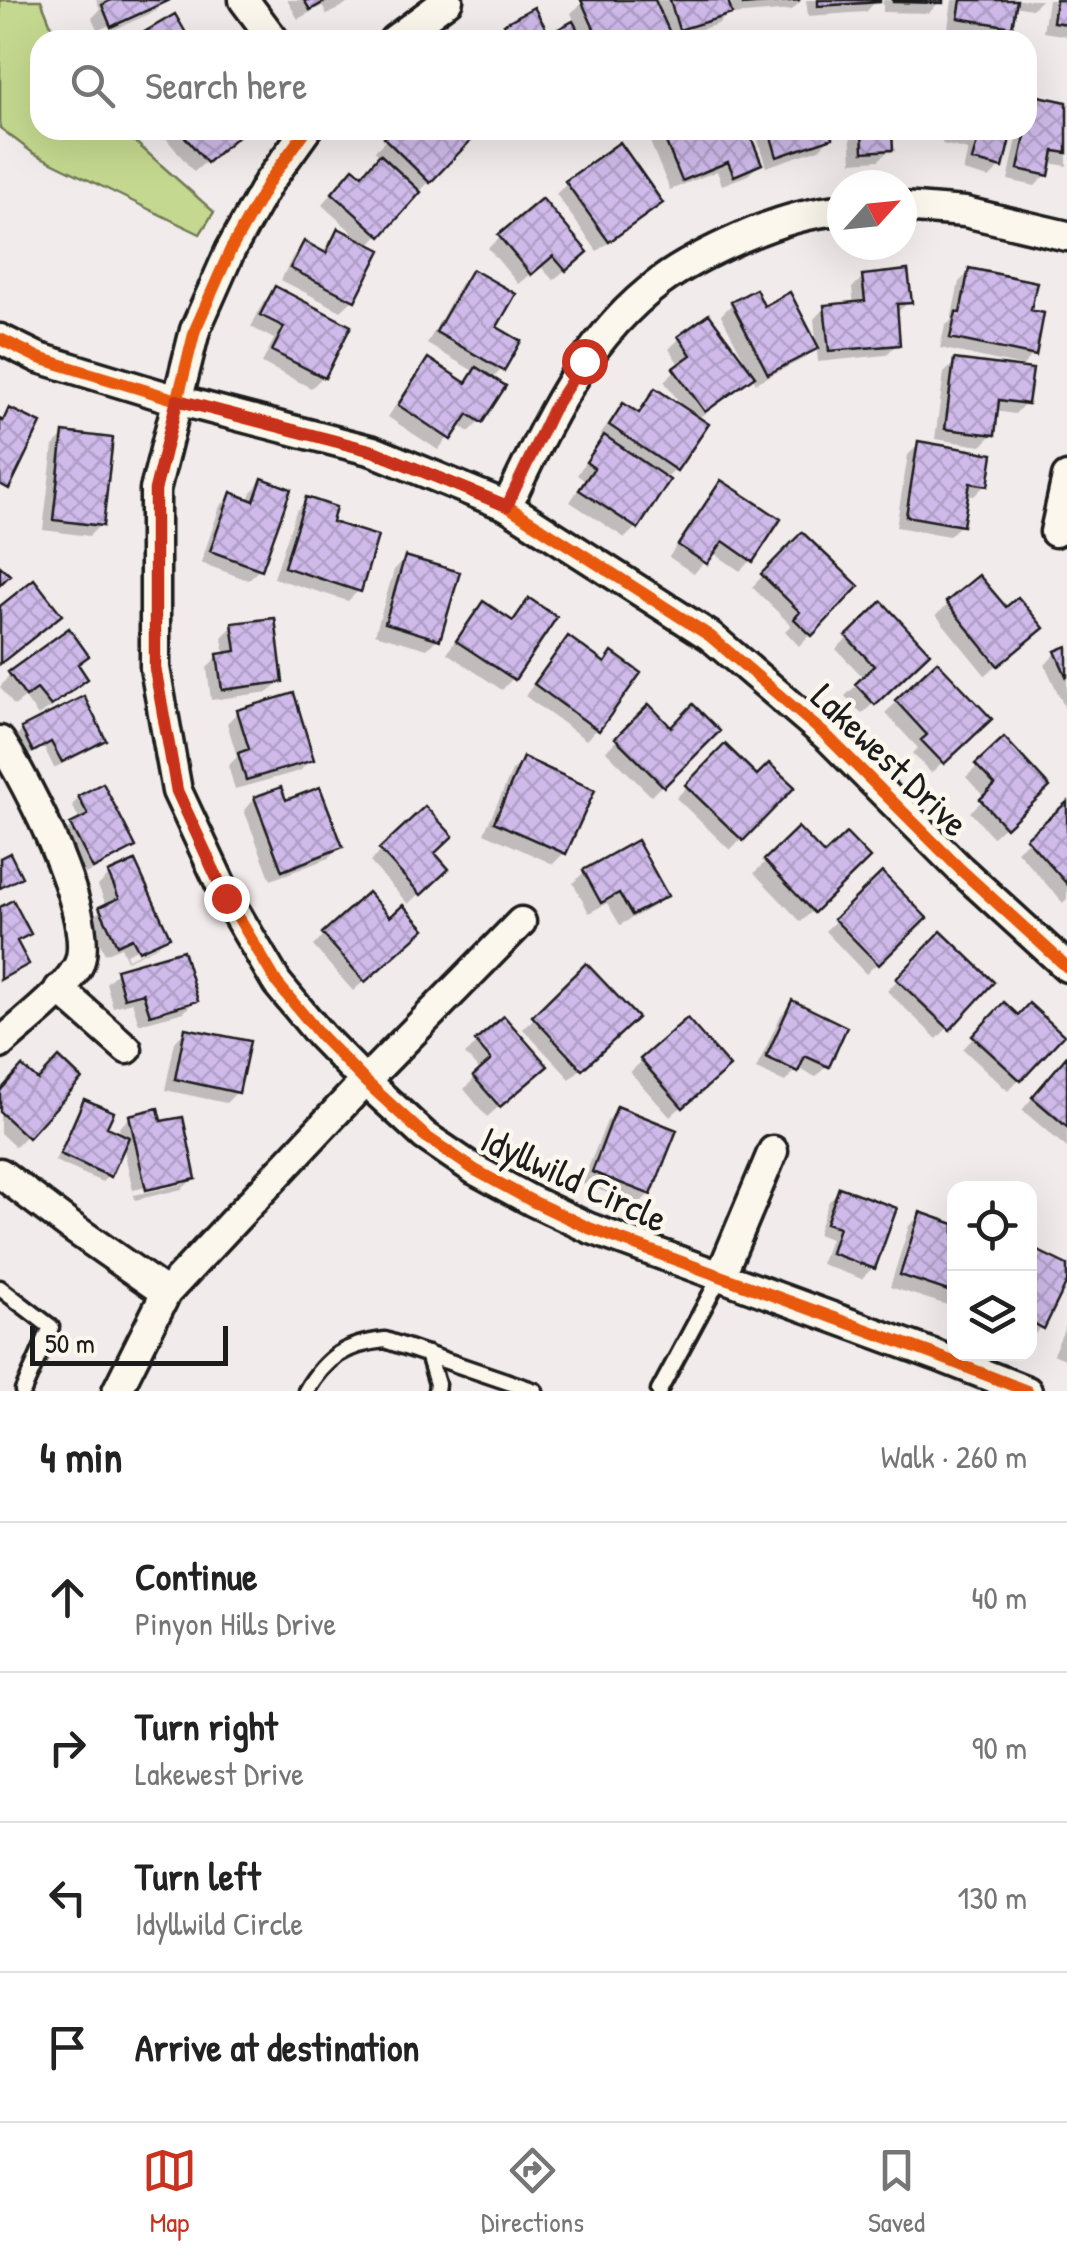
<!DOCTYPE html>
<meta charset="utf-8">
<style>
body{margin:0;font-family:"Patrick Hand",sans-serif;background:#f2f2f2;color:#222}
.controls{position:absolute;right:30px;bottom:30px;display:grid;overflow:hidden;border-radius:20px;box-shadow:0 10px 40px #0002}
.controls button{width:90px;height:90px;display:grid;place-items:center;padding:0;border:0;border-bottom:2px solid #e0e0e0;background:#fff;color:#222;font:50px sans-serif}
.compass{position:absolute;left:827px;top:170px;width:90px;height:90px;border-radius:50%;background:#fff;box-shadow:0 10px 40px #0002;rotate:63deg}
.scale{position:absolute;left:30px;bottom:25px;width:198px;box-sizing:border-box;padding-left:10px;border:5px solid #1c1c1c;border-top:0;font-size:28px;line-height:35px;white-space:nowrap;color:#1c1c1c;-webkit-text-stroke:8px #fbf7ec;paint-order:stroke}
.stop{position:absolute;width:30px;height:30px;margin:-22px;border:8px solid #c8321e;border-radius:50%;background:#fff}
.stop.end{background:#c8321e;border-color:#fff;box-shadow:0 2px 10px #0008}
.list{margin:0;padding:0;list-style:none}
h2{display:flex;justify-content:space-between;align-items:center;height:130px;margin:0;padding:0 40px;font-size:42px}
h2 small{font-size:32px;font-weight:400;color:#767676}
.list li{display:grid;grid-template-columns:65px 1fr auto;gap:30px;align-items:center;box-sizing:border-box;height:150px;padding:0 40px;border-top:2px solid #e0e0e0}
.list b{display:block;font-size:38px;white-space:nowrap}
.list p{margin:0;font-size:32px;white-space:nowrap;color:#767676}
.list em{font-size:32px;font-style:normal;color:#767676}
.icon{flex:none;width:55px;height:55px;fill:none;stroke:currentColor;stroke-width:2;stroke-linecap:round;stroke-linejoin:round}
.map{position:relative;flex:none;width:1067px;height:1391px;overflow:hidden}
.search{position:absolute;background:#fff;box-shadow:0 10px 40px #0002;left:30px;right:30px;top:30px;height:110px;display:flex;align-items:center;gap:25px;box-sizing:border-box;padding:0 35px;border-radius:30px;color:#767676;font-size:38px}
.sheet{height:730px;background:#fff}
nav{display:flex;justify-content:space-around;align-items:center;box-sizing:border-box;height:140px;border-top:2px solid #e0e0e0;background:#fff;font-size:28px;color:#767676}
nav a{display:grid;justify-items:center;gap:5px}
nav .on{color:#c8321e}
.map>svg:first-child{display:block}
</style>
<div class="map">
<svg width="1067" height="1391" viewBox="0 0 1067 1391">
<defs>
<pattern id="building-cross-hatch" width="8" height="8" patternUnits="userSpaceOnUse" patternTransform="scale(2.5)"><rect width="8" height="8" fill="#cfbaea"/><path d="M0 0l8 8M0 8l8-8" fill="none" stroke="#b19fc8"/></pattern>
</defs>
<rect width="100%" height="100%" fill="#f2ebec"/>
<filter id="ink" filterUnits="userSpaceOnUse"><feTurbulence type="fractalNoise" baseFrequency=".01" numOctaves="2"/><feDisplacementMap in="SourceGraphic" scale="20" xChannelSelector="R" yChannelSelector="G"/><feConvolveMatrix kernelMatrix="1 2 1 2 8 2 1 2 1" color-interpolation-filters="sRGB"/></filter>
<g filter="url(#ink)">
<path fill="#c4d98f" stroke="#707a56" stroke-width="2.5" d="M0,0H41L57,40H40V130H122L214,212L200,234L33,153L0,128Z"/>
<path fill="#0003" fill-rule="evenodd" d="M96,0H166L156,11L100,36L92,18L100,10ZM157,3V8L101,34L99,30Z
M287,0H354L327,15L322,6L298,19Z
M586,0H725L729,13L718,24L668,40L666,33L659,40H496L494,37L506,26L548,37L575,22L571,13Z
M731,0H802L792,10L732,15Z
M806,0H877L866,12L808,16Z
M883,0H941L929,13L883,12Z
M952,0H1041L1032,9L1013,6L1010,26L999,37L948,28Z
M1048,0H1067V36L1043,32Z
M1034,98L1067,104V166L1049,163L1046,175L1035,186L1008,180L1019,130H1027V105Z
M159,130H241L194,172Z
M395,130H469L467,132L472,136L368,247L353,300L341,311L281,280L293,256L304,244L322,254L328,243L339,232L364,243L322,205L342,182L361,178L381,157L375,151Z
M663,130H745L759,164L748,175L722,185L717,171L670,190L650,142Z
M755,130H828L830,138L819,149L766,167Z
M850,130H923L917,136L890,137V149L879,160L852,162Z
M945,130H1009L1001,166L989,178L963,171L968,150L942,144Z
M567,183L660,203L649,214L597,251L556,194Z
M542,201L574,263L553,280L540,266L518,284L488,248Z
M970,271L1028,312L1033,355L1022,366L940,348L945,326L951,321L959,282Z
M473,272L494,328L502,369L491,380L480,421L469,432L458,425L438,450L388,417L417,373L429,361L463,385L475,372L427,344L461,283Z
M863,277L909,302L895,314L897,344L886,355L818,362L814,319L825,307L854,305L852,288Z
M275,289L323,377L311,388L262,363L274,339L251,327L264,301Z
M732,304L763,309L816,347L805,358L756,383L752,376L740,387L697,419L675,469L665,479L636,527L625,538L570,502L584,480L577,475L593,450L603,440L599,437L613,417L624,406L637,414L656,391L685,410L664,381L680,366L669,349L680,338L743,365L746,363L721,315Z
M955,362L1026,402L1015,414L995,411L993,434L981,446L935,439L944,373Z
M64,435L100,525L89,536L43,530L53,446Z
M919,444L985,485L974,496L966,495L961,525L949,536L896,527L908,455Z
M262,481L260,569L248,580L201,563L220,506L232,495L248,501L251,492Z
M722,483L751,560L740,571L712,552L694,574L669,557L711,494Z
M307,500L328,523L359,590L348,601L274,578L296,511Z
M802,535L856,587L799,646L785,631L791,625L752,587Z
M405,558L438,638L427,649L375,634L394,570Z
M979,578L1029,639L985,675L936,615Z
M529,601L553,617L513,678L502,690L447,653L472,615L483,604L511,623Z
M882,605L926,653L862,714L845,696L864,678L836,649Z
M233,626L281,681L269,692L211,700L207,668L218,656H225L222,637Z
M569,640L603,664L612,655L597,729L586,740L525,696L558,651Z
M1067,649V713L1045,665L1056,653Z
M937,664L988,719L931,773L912,753L918,748L885,713Z
M76,666L85,679L74,690L38,716L25,698L14,706L0,687L10,674Z
M649,708L671,730L717,731L651,796L606,751Z
M238,712L311,759L300,771L235,789L228,766L237,757L227,723Z
M23,730L103,740L96,747L54,768L44,747L25,757L15,737Z
M1004,741L1046,787L993,837L970,812L985,798L966,777Z
M725,748L757,779L791,787L730,850L676,798Z
M524,760L564,853L553,864L484,833L512,771Z
M79,798L132,846L125,854L85,874L64,833L80,821L72,805Z
M255,799L285,803L340,847L329,858L271,880L244,810Z
M1067,806V899L1063,903L1017,851Z
M425,810L432,854L446,869L408,904L370,862Z
M798,830L824,858H866L801,922L754,873Z
M584,872L665,895L654,906L620,925L607,903L589,913L573,883Z
M109,875L167,936L156,947L127,961L121,947L105,954L89,920L107,906L98,886ZM157,940V945L128,959L126,954Z
M882,876L923,918L866,974L825,931Z
M324,935L410,940L353,991L313,946Z
M941,935L991,982L937,1039L887,991Z
M586,967L634,1018L570,1079L523,1029Z
M118,972L195,1000L184,1012L139,1024L132,1002L113,1007L106,983Z
M793,1003L827,1065L816,1077L797,1068L785,1082L756,1069L781,1015Z
M1004,1005L1018,1018L1060,1035L1008,1091L963,1049Z
M504,1019L533,1077L487,1117L464,1089L481,1072L465,1054Z
M687,1021L715,1077L670,1117L630,1072Z
M186,1030L237,1092L226,1103L165,1090L175,1042Z
M1067,1057V1148L1022,1110Z
M79,1079L15,1147L0,1133V1093L38,1083Z
M85,1102L104,1129L121,1137L119,1128L130,1117L159,1124L194,1178L182,1189L135,1200L123,1145L109,1175L102,1182L55,1161L78,1109ZM184,1179V1184L134,1195L133,1190Z
M618,1109L649,1194L638,1205L582,1183L607,1121Z
M840,1190L873,1267L862,1279L821,1264L830,1239L817,1234L829,1201Z
M920,1215L954,1226V1298L947,1305L890,1287L909,1226Z
M1030,1249L1067,1268V1276L1042,1327L1030,1338Z
M1067,1323V1360L1053,1354Z"/>
<path fill="url(#building-cross-hatch)" stroke="#1c1c1c" stroke-width="2.5" d="M170,0L111,27L102,5L111,0Z
M304,0H328L310,10Z
M581,0H655L670,33L654,40H599Z
M670,0H728L732,14L679,30Z
M742,0H800L743,5Z
M818,0H880V2L818,6Z
M893,0H943V3L893,2Z
M961,0H1017L1012,27L958,18Z
M1056,0H1067V24L1053,22Z
M534,7L549,34L573,21L583,40H513L504,24Z
M175,14L190,40H144L141,34Z
M1034,95L1067,102V153L1054,151L1049,176L1018,169Z
M179,130H245L207,163Z
M392,130H469L475,136L430,183L384,138Z
M661,130H748L762,164L734,176L728,162L682,181Z
M769,130H831L833,138L777,157Z
M862,130H892L893,150L863,152Z
M952,130H1012L1003,168L972,160L978,139L952,133Z
M620,142L663,203L609,242L565,181Z
M380,154L421,192L381,237L332,193L353,168L362,175Z
M542,198L588,252L566,271L553,256L531,275L498,235Z
M338,228L381,250L355,301L290,268L304,241L326,253Z
M969,268L1037,282L1031,310L1044,313L1036,356L950,338L956,312L960,313Z
M472,269L516,294L497,327L521,341L504,371L436,332Z
M908,270L912,303L897,304L900,345L829,351L824,305L865,301L862,275Z
M275,286L351,326L325,378L272,351L284,327L260,315Z
M756,289L764,306L790,292L819,348L768,374L731,302Z
M709,314L755,376L705,412L673,368L691,355L678,336Z
M428,358L466,383L476,367L506,386L482,423L468,414L451,440L398,405Z
M954,359L1033,369L1028,404L999,400L995,435L945,429Z
M655,388L709,424L677,471L609,425L623,403L639,413Z
M9,408L41,423L9,489L0,484V419L3,421Z
M63,432L113,438L103,526L53,520Z
M604,435L670,480L638,529L579,490L594,468L586,462Z
M918,441L993,454L988,486L970,483L963,526L906,516Z
M262,478L291,489L262,570L210,551L231,492L254,501Z
M721,480L781,519L753,562L723,541L707,564L678,545Z
M306,497L336,507L332,522L378,536L361,592L284,567Z
M802,532L859,586L812,636L794,619L800,612L761,574Z
M405,556L460,572L440,640L385,623Z
M0,566L10,575L0,585Z
M979,575L1006,607L1018,597L1044,628L998,666L946,602Z
M34,579L62,615L0,664V606Z
M529,598L557,617L515,680L456,641L483,601L513,621Z
M882,601L930,653L875,705L855,684L874,666L846,636Z
M275,618L283,682L222,690L217,654L236,651L232,623Z
M69,628L89,656L78,664L88,679L51,706L37,689L26,697L8,672Z
M568,636L605,663L612,652L641,673L599,731L534,684Z
M1067,646V678L1055,651Z
M937,661L992,719L944,764L921,740L927,735L895,700Z
M294,693L314,760L246,780L238,753L249,749L237,710Z
M84,696L106,740L62,762L51,742L33,752L21,728Z
M649,704L671,727L693,704L720,731L664,787L615,738Z
M1004,737L1050,787L1006,828L980,799L995,785L975,764Z
M725,744L757,775L769,763L795,787L743,841L685,785Z
M523,757L595,790L566,854L494,822Z
M103,783L136,847L93,869L70,824L88,815L78,796Z
M281,787L286,800L320,787L343,847L282,871L254,797Z
M1067,802V884L1026,838Z
M425,806L453,836L435,853L449,869L421,895L379,849Z
M798,827L824,854L846,833L870,858L814,913L764,860Z
M637,840L668,896L632,915L619,893L601,903L583,870Z
M10,853L22,877L0,888V858Z
M135,861L170,937L139,951L132,938L117,945L99,907L119,898L108,873Z
M882,872L927,918L879,965L834,919Z
M368,892L390,917L403,905L425,929L365,982L322,933Z
M13,900L31,934L17,941L29,964L0,980V907Z
M941,931L994,982L950,1030L896,979Z
M183,950L198,1001L150,1015L143,993L124,998L116,969Z
M586,963L638,1018L582,1070L532,1016Z
M792,1000L847,1027L829,1067L805,1056L798,1072L766,1057Z
M1004,1002L1018,1015L1029,1003L1064,1035L1021,1081L972,1036Z
M504,1016L548,1066L500,1107L473,1076L491,1060L475,1041Z
M687,1018L730,1067L683,1108L640,1059Z
M185,1028L250,1041L239,1093L175,1079Z
M1067,1056V1127L1032,1097Z
M59,1057L82,1079L28,1138L0,1112V1091L22,1066L38,1080Z
M84,1099L114,1112L107,1127L129,1137L111,1177L60,1154Z
M617,1106L677,1130L651,1195L592,1172Z
M158,1108L161,1121L183,1117L196,1179L146,1190L129,1115Z
M839,1187L897,1208L875,1269L831,1253L839,1227L826,1223Z
M920,1212L954,1224V1293L900,1275Z
M1030,1247L1067,1265V1282L1044,1329L1030,1321Z"/>
<g fill="none" stroke-linecap="round" stroke-linejoin="round">
<g stroke="#1c1c1c" stroke-width="21">
<path id="service" d="M0,1288L51,1327L23,1391
M428,1354L437,1384L436,1391
M306,1391C326,1357 346,1344 385,1340L535,1391
M659,1391L720,1277"/>
</g>
<g stroke="#1c1c1c" stroke-width="35">
<path id="minor" d="M244,0L274,40
M394,40L448,0
M306,130L268,183L230,251L195,330L155,490V668L177,791L227,898L277,983L321,1036L365,1081L425,1136L475,1170L532,1201L589,1228L938,1356L1027,1391
M902,207L965,212L1067,236
M0,339L39,358L177,400L373,451L507,506L710,636L828,737L960,869L1067,967
M507,506C547,424 584,338 660,282C684,264 713,250 740,238C772,224 807,212 842,210
M1055,532L1067,477
M0,741C26,779 102,927 77,968C60,996 24,1022 0,1044
M59,989L127,1049
M0,1173L70,1226L166,1293
M720,1277L773,1151
M117,1391L166,1293L365,1081L521,922"/>
</g>
<use href="#service" stroke="#fbf7ec" stroke-width="14"/>
<use href="#minor" stroke="#fbf7ec" stroke-width="28"/>
<g stroke="#fbf7ec" stroke-width="19">
<path id="cycleway" d="M306,130L268,183L230,251L195,330L155,490V668L177,791L227,898L277,983L321,1036L365,1081L425,1136L475,1170L532,1201L589,1228L938,1356L1027,1391
M0,339L39,358L177,400L373,451L507,506L710,636L828,737L960,869L1067,967"/>
</g>
<use href="#cycleway" stroke="#e8590c" stroke-width="12"/>
</g>
</g>
<g fill="none" stroke-linecap="round" stroke-linejoin="round" filter="url(#ink)">
<path stroke="#c8321e" stroke-width="12" d="M226,898L177,791L155,668V490L177,400L373,451L507,506L552,411L584,361"/>
</g>
<g text-anchor="middle" stroke-width="9" stroke-linejoin="round" paint-order="stroke">
<g font-size="38" fill="#1c1c1c" stroke="#fbf7ec">
<text transform="translate(890 760) rotate(44)" y="13">Lakewest Drive</text>
<text transform="translate(574 1179) rotate(25)" y="13">Idyllwild Circle</text>
</g>
</g>
</svg>
<div class="controls">
<button><svg class="icon" aria-label="locate" viewBox="0 0 24 24"><circle cx="12" cy="12" r="6"/><path d="M12 2v4M12 18v4M2 12h4M18 12h4"/></svg></button>
<button><svg class="icon" aria-label="layers" viewBox="0 0 24 24"><path d="M12 4l9 5-9 5-9-5zM3 14l9 5 9-5"/></svg></button>
</div>
<svg class="compass" viewBox="-18 -18 36 36"><path d="M0-13l5 13h-10z" fill="#e53935"/><path d="M0 13l5-13h-10z" fill="#767676"/></svg>
<div class="scale">50 m</div>
<div class="stop" style="left:584px;top:361px"></div>
<div class="stop end" style="left:226px;top:898px"></div>
<div class="search"><svg class="icon" aria-label="search" viewBox="0 0 24 24"><circle cx="10" cy="10" r="6"/><path d="M15 15l6 6"/></svg>Search here</div>
</div>
<section class="sheet">
<h2>4 min<small>Walk · 260 m</small></h2>
<ul class="list">
<li><svg class="icon" aria-label="ahead" viewBox="0 0 24 24"><path d="M12 20V5M6 11l6-6 6 6"/></svg><div><b>Continue</b><p>Pinyon Hills Drive</p></div><em>40 m</em></li>
<li><svg class="icon" aria-label="right" viewBox="0 0 24 24"><path d="M7 20v-9h11M14 6l5 5-5 5"/></svg><div><b>Turn right</b><p>Lakewest Drive</p></div><em>90 m</em></li>
<li><svg class="icon" aria-label="left" viewBox="0 0 24 24"><path d="M17 20v-9H6M10 6l-5 5 5 5"/></svg><div><b>Turn left</b><p>Idyllwild Circle</p></div><em>130 m</em></li>
<li><svg class="icon" aria-label="arrive" viewBox="0 0 24 24"><path d="M6 21V4h12l-3 4 3 4H6"/></svg><div><b>Arrive at destination</b></div></li>
</ul>
</section>
<nav>
<a class="on"><svg class="icon" aria-label="map" viewBox="0 0 24 24"><path d="M3 6l6-2 6 2 6-2v14l-6 2-6-2-6 2zM9 4v14M15 6v14"/></svg>Map</a>
<a><svg class="icon" aria-label="directions" viewBox="0 0 24 24"><path d="M12 3l9 9-9 9-9-9zM9 14v-3h6M13 9l2 2-2 2"/></svg>Directions</a>
<a><svg class="icon" aria-label="saved" viewBox="0 0 24 24"><path d="M7 4h10v16l-5-4-5 4z"/></svg>Saved</a>
</nav>
